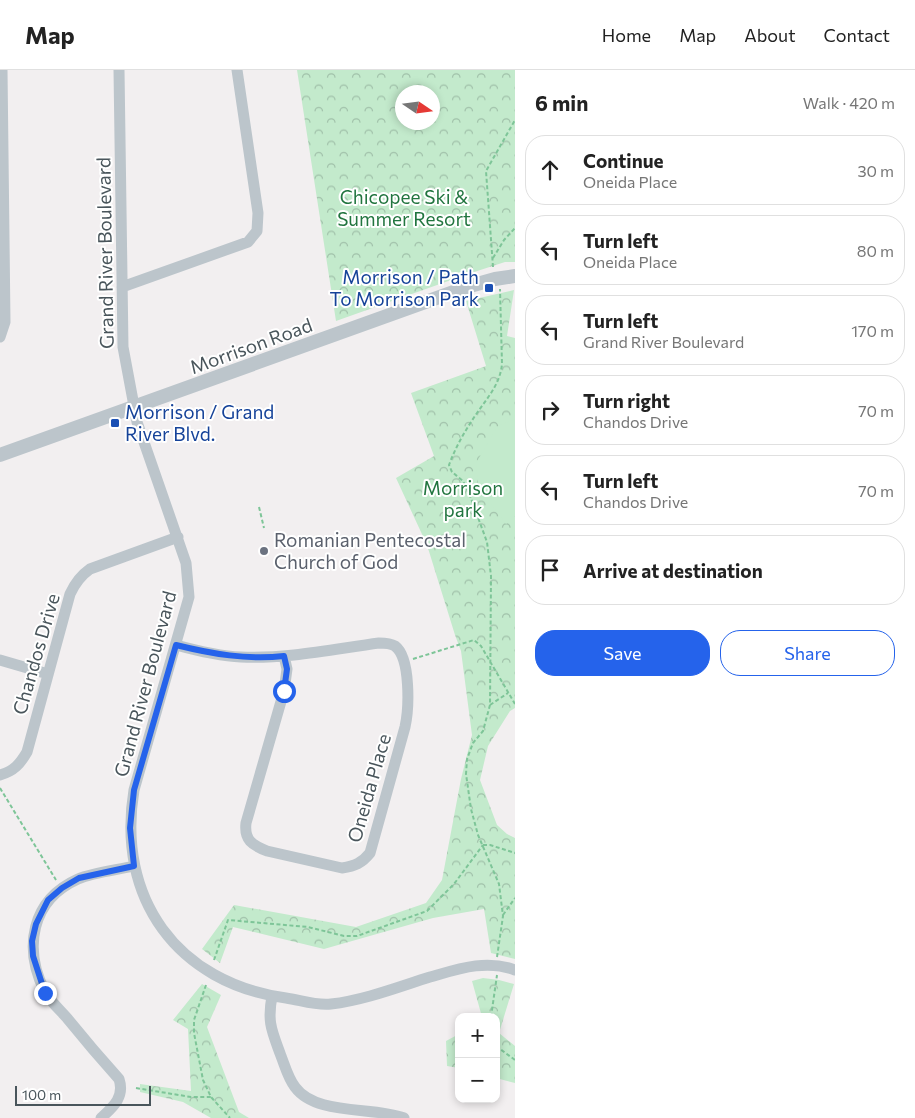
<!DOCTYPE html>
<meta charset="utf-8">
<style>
body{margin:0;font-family:Commissioner,sans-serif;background:#f2f2f2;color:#222}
.controls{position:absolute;right:15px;bottom:15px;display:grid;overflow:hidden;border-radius:10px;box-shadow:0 2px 8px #0003}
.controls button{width:45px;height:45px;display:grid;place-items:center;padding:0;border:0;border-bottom:1px solid #e0e0e0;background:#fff;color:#222;font:25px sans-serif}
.compass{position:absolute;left:395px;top:15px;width:45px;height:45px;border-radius:50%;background:#fff;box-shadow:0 2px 8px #0003;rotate:103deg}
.scale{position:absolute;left:15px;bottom:12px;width:136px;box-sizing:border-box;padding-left:5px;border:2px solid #49555b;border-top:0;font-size:14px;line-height:18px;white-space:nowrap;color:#49555b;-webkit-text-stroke:4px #fff;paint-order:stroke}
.stop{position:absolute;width:15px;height:15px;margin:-11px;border:4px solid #2563eb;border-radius:50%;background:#fff}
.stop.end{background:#2563eb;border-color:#fff;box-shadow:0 1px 5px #0008}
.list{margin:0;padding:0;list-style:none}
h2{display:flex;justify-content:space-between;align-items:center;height:65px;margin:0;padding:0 20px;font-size:21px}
h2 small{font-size:16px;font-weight:400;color:#767676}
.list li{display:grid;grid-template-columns:32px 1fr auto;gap:15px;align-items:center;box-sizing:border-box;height:70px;margin:0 10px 10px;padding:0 10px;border:1px solid #e0e0e0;border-radius:20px}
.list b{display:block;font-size:19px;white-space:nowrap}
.list p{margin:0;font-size:16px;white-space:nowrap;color:#767676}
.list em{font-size:16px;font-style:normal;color:#767676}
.actions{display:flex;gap:10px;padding:15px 20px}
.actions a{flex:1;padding:11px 0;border:1px solid #2563eb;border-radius:20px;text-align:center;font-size:18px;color:#2563eb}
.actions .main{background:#2563eb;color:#fff}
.icon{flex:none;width:28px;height:28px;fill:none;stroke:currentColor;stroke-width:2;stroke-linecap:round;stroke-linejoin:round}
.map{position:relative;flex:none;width:515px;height:1048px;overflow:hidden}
header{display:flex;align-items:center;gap:30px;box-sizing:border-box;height:70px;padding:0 25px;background:#fff;border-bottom:1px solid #e0e0e0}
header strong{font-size:24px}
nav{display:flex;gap:28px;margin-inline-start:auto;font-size:18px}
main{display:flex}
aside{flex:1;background:#fff}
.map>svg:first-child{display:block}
</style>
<header>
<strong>Map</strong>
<nav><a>Home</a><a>Map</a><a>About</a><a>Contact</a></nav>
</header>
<main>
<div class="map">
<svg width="515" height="1048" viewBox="0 0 515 1048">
<defs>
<pattern id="forest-crowns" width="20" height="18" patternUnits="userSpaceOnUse" patternTransform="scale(1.25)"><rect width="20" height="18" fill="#c3eacc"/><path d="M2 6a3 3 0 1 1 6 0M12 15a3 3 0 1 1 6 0" fill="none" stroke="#a0c0a9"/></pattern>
</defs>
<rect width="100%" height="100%" fill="#f2eff0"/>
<path fill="url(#forest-crowns)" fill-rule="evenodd" d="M297,0H515V192H505L468,204L336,251ZM402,22H432V52H402Z
M514,220L507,266L515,268V638L510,641L488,676L480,710L497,755L507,764L515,768V889L491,883L484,839L433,848L324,879L233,857L220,893L202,879L234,835L356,857L426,833L442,810L461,709L472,665L461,581L455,565L427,475L396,408L434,386L411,323L486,296L466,231Z
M483,908L499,910L514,914L499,963L515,976V1013L496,1008V947H482L472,911Z
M202,914L221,925L207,957L239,1042L249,1048H211L183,1032L140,1022V1014L191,1021L188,959L173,950Z
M459,964V998L447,996L446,971Z"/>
<path fill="#c3eacc" d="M515,349V446L506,454L478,416L476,393L498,356Z"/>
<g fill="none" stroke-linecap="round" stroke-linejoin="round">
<path stroke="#7ec598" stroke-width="2" stroke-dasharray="4 2.5" stroke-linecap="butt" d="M493,188L504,170L515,158
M493,197L486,101L515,50
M259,437L264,458
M413,589L474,570L481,576L515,634
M490,635L508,623
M0,718L56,810
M483,775H490L515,783
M503,845L515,828
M497,887L503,846L499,814L478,765L471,739L466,704L467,689L473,673L483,661L490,635L491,506L487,472L469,423L463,411L452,402L449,395C456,376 466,359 477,343C488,327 500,314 502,294L500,219
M214,890L228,850L308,857L344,866H357L427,841L454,814L483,775
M206,915L194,950V963L203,1010L211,1027L230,1048
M491,947L497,905
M496,976L515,990
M136,1018L191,1027H211"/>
<path stroke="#bcc5cb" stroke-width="11" d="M119,0L123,277L137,352L186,493L189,527L134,720C116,828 177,913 286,928C300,930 317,936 331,934C365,930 398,917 430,907C458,899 486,889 515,900
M122,217L248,172L257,161L258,143L237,0
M0,267L5,252L2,0
M176,575C198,581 219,586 241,587C287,589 334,579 379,573C384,573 390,573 395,576C411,588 409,639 405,657L370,783C362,793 355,796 342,798L267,781C252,775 244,770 246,753L284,621L287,599L284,586
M0,590L48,604
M0,705C14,701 20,694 27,682L70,524C75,513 80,506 90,499L178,467
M272,926C267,953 272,961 281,986C285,996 288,1008 295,1017C316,1046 373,1036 404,1048
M101,1048C113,1037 125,1027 119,1009C101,989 84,969 67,948C60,940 50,931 45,922C23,878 31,830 78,809C94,802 117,800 134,796"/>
<path stroke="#bcc5cb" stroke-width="14" d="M0,385L470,216L495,209L515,206"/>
</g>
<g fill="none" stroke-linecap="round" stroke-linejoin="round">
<path stroke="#2563eb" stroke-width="6" d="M45,923L33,886L32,871L36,854L48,830L62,818L79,808L134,796L130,758L134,720L176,575C212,584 247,590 284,586L287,599L284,621"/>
</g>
<g fill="#1a4fb4" stroke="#fff" stroke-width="2">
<rect x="484" y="213" width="10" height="10" rx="2.5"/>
<rect x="110" y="348" width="10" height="10" rx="2.5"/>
</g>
<circle fill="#6b7280" stroke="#fff" stroke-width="2" cx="264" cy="481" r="5"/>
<g text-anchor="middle" stroke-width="4" stroke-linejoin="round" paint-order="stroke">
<g font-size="19" fill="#21753f" stroke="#fff">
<text x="404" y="134">Chicopee Ski &amp;<tspan x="404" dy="22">Summer Resort</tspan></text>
<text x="463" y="425">Morrison<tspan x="463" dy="22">park</tspan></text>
</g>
<g font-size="19" fill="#49555b" stroke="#fff">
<text transform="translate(105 183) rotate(-91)" y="7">Grand River Boulevard</text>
<text transform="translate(251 276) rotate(-20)" y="7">Morrison Road</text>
<text transform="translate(36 584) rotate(-74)" y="7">Chandos Drive</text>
<text transform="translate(145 614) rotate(-75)" y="7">Grand River Boulevard</text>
<text transform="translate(369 718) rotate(-74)" y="7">Oneida Place</text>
</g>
<g font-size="19" fill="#164399" stroke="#fff" text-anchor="end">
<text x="479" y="214">Morrison / Path<tspan x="479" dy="22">To Morrison Park</tspan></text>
<text x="125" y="349" text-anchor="start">Morrison / Grand<tspan x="125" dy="22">River Blvd.</tspan></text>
</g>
<g font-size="19" fill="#5b616d" stroke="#fff" text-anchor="start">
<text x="274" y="477">Romanian Pentecostal<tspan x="274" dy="22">Church of God</tspan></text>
</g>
</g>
</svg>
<div class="controls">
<button>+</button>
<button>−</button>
</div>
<svg class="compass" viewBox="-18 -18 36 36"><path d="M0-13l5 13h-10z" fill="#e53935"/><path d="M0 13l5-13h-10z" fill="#767676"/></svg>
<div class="scale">100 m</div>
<div class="stop" style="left:284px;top:621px"></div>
<div class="stop end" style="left:45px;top:923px"></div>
</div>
<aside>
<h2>6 min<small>Walk · 420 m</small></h2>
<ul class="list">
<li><svg class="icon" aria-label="ahead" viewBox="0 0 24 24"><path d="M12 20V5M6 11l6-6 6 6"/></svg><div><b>Continue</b><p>Oneida Place</p></div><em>30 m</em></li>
<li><svg class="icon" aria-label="left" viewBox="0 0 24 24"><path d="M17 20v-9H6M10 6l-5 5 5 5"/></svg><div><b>Turn left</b><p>Oneida Place</p></div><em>80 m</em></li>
<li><svg class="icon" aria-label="left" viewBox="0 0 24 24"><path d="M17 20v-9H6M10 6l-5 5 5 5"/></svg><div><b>Turn left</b><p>Grand River Boulevard</p></div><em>170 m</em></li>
<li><svg class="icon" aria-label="right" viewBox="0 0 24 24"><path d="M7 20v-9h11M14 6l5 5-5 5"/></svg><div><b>Turn right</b><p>Chandos Drive</p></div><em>70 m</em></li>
<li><svg class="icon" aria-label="left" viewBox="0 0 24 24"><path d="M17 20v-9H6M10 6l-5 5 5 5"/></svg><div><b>Turn left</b><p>Chandos Drive</p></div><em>70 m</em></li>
<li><svg class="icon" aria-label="arrive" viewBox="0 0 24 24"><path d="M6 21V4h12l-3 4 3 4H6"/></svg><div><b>Arrive at destination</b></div></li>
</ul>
<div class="actions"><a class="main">Save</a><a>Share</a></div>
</aside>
</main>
